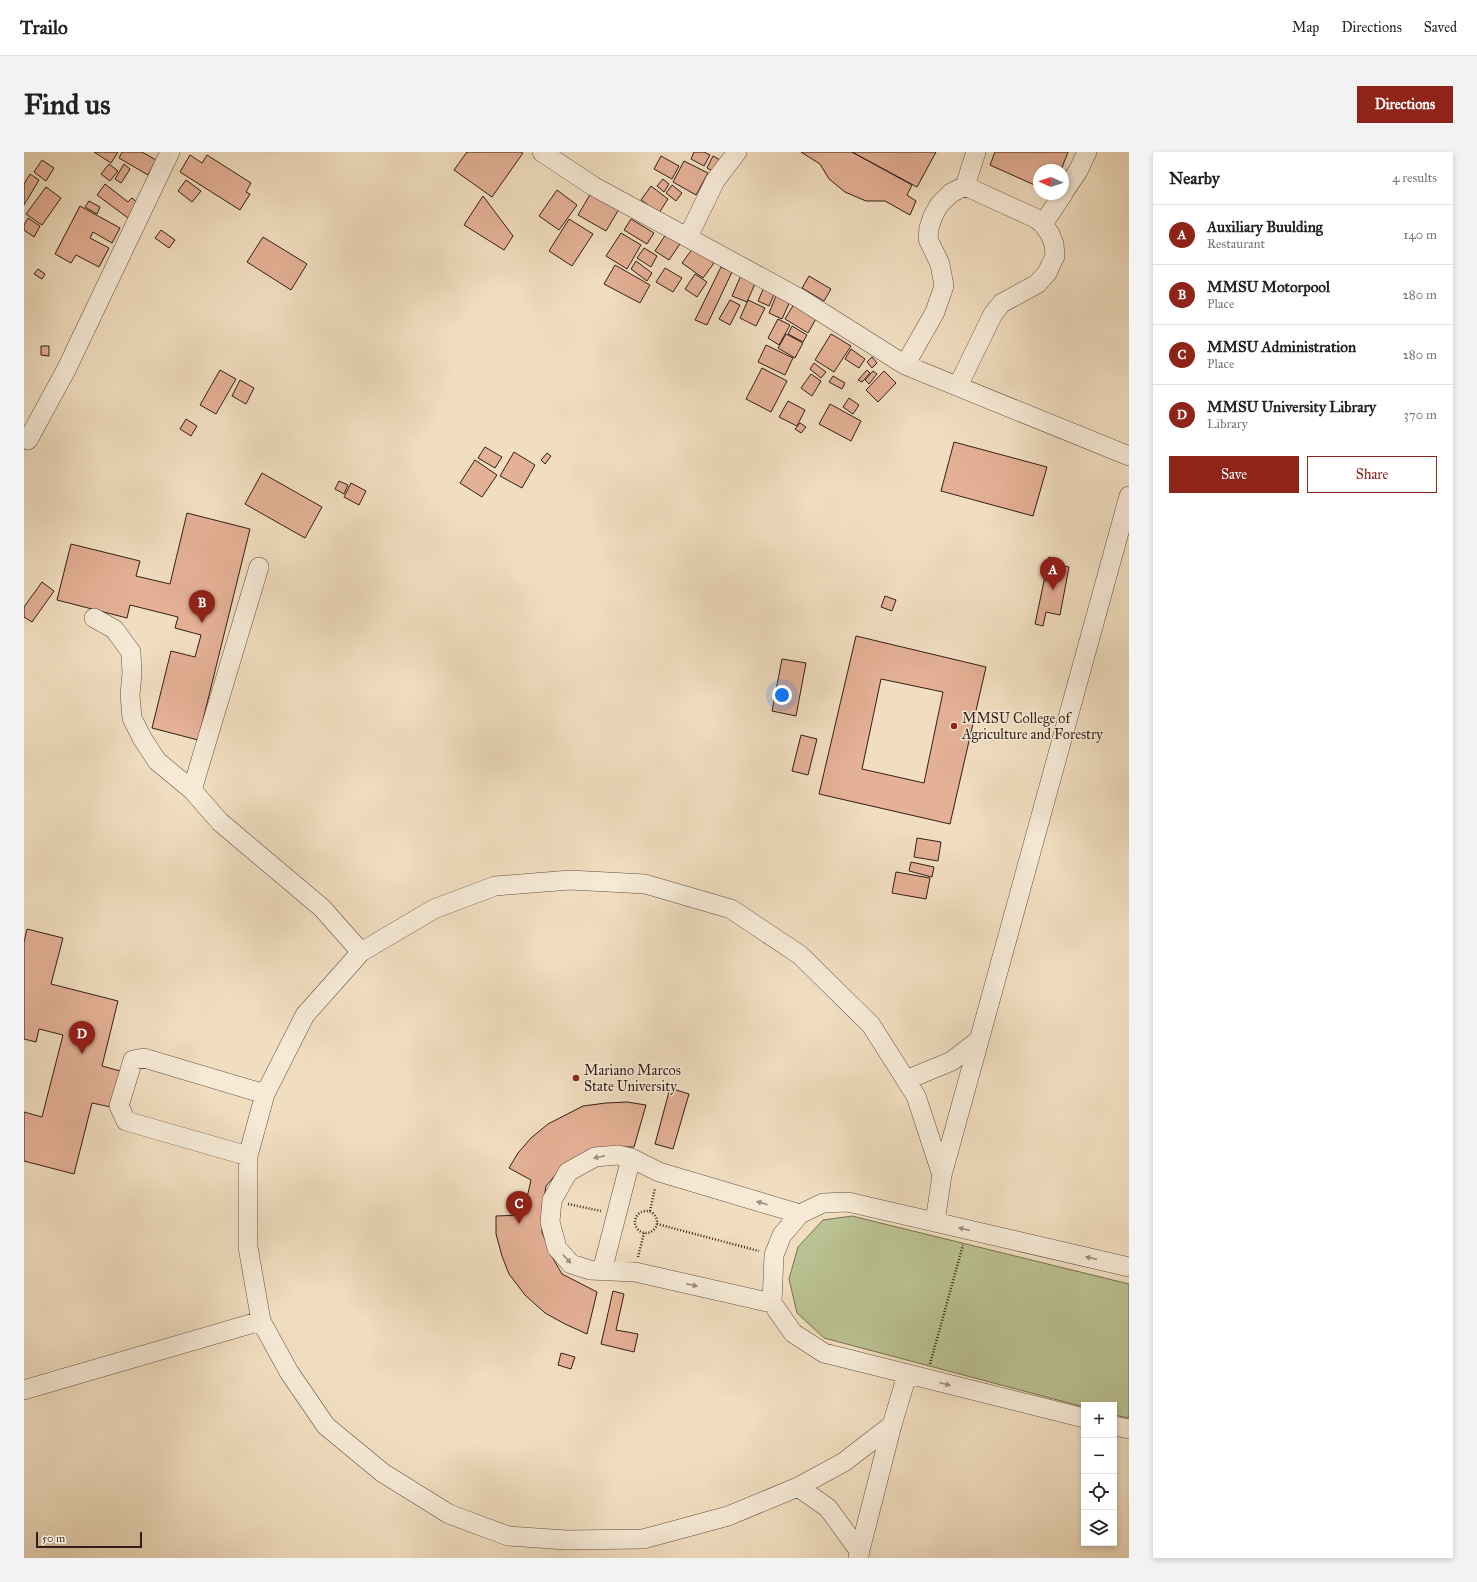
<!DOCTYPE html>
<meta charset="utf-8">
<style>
body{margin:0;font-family:"IM FELL Great Primer",serif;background:#f2f2f2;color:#222}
.controls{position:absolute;right:12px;bottom:12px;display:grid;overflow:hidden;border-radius:0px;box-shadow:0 2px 6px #0003}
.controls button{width:36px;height:36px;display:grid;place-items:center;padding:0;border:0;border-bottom:1px solid #e0e0e0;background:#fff;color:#222;font:20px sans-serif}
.compass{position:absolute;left:1009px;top:12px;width:36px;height:36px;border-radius:50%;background:#fff;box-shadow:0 2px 6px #0003;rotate:273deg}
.scale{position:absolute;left:12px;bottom:10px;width:106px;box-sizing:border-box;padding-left:4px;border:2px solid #321e17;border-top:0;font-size:11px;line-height:14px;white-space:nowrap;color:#321e17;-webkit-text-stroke:3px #f6ead6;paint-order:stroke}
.you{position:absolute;left:758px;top:543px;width:14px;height:14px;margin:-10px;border:3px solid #fff;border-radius:50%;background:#1a73e8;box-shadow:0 0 0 6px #1a73e833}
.badge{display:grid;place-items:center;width:26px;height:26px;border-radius:50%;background:#8f2418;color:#fff;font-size:13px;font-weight:700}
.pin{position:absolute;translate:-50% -33px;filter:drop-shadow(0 1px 2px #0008)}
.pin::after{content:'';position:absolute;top:21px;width:14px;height:12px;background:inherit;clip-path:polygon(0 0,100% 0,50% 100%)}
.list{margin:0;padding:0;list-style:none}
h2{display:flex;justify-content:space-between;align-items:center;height:52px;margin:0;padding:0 16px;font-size:17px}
h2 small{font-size:13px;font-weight:400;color:#767676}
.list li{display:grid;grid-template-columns:26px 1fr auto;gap:12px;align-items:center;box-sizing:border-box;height:60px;padding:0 16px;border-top:1px solid #e0e0e0}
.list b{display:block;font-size:15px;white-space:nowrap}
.list p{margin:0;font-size:13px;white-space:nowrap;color:#767676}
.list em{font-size:13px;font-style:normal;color:#767676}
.actions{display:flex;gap:8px;padding:12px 16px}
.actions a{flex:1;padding:9px 0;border:1px solid #8f2418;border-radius:0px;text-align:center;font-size:14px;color:#8f2418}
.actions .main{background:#8f2418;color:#fff}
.icon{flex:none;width:22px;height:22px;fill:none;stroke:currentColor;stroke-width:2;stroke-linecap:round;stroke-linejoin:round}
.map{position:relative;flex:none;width:1105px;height:1406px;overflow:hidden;border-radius:0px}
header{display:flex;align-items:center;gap:24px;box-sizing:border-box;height:56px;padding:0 20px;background:#fff;border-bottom:1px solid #e0e0e0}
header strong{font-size:19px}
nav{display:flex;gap:22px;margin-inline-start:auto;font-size:14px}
.intro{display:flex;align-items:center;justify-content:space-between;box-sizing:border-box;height:96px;padding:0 24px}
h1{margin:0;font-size:28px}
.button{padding:10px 18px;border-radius:0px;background:#8f2418;color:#fff;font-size:14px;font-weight:700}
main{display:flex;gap:24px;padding:0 24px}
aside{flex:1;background:#fff;border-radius:0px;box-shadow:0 2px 6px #0003}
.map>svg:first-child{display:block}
</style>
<header>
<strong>Trailo</strong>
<nav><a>Map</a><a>Directions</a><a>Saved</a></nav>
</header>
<div class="intro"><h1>Find us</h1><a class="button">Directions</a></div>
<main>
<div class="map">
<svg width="1105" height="1406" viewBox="0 0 1105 1406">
<rect width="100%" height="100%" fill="#f1dec0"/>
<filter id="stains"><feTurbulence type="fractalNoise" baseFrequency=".005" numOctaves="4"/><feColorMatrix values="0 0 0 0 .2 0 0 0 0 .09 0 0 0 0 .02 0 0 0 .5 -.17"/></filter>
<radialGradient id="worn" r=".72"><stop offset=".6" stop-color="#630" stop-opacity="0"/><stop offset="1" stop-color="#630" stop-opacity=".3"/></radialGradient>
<path fill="#bac192" stroke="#767054" d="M828,1064L1105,1132V1266L1090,1263V1253H1060V1255L800,1186L773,1161L765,1127L774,1095L799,1068Z"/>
<path fill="#e4b096" stroke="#321e17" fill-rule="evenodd" d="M70,0H94L87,11Z
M98,0H118L132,8L124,23L95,6Z
M443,0H497L499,1L468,45L430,18Z
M670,0H680L686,3L680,14L667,7Z
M777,0H828L888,33L883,43L892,49L886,63L861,49H842L821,40L805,27L796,12Z
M828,0H912L893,35Z
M971,0H1044L1037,18H1015V35L966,13Z
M166,3L178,11L183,3L227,31L222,40L226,42L216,58L156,20Z
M637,4L655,14L648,27L630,17Z
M689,4L698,9L692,21L683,16Z
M18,8L30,16L22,29L10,20Z
M660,9L684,21L672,43L649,30Z
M85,12L94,19L86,29L77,22Z
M100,12L106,17L97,31L91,27Z
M6,22L15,28L0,53V32Z
M639,27L645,32L640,40L633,34Z
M162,28L177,39L168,50L154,39Z
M81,32L104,50L108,46L116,53L104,66L73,43Z
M648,33L658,41L652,49L642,41Z
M627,34L644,47L635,61L617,48Z
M22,35L37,46L18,73L2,62Z
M533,38L553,53L535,78L515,64Z
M567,41L595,57L582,79L554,63Z
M459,44L489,84L480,98L440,73Z
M65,49L76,55L73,62L61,55Z
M56,54L96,76L88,91L69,80L66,86L85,96L75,115L52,103L47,111L31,102Z
M4,66L16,74L10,85L0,78V73Z
M545,67L569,82L548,114L525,99Z
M607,67L630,81L623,92L600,78Z
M137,78L151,88L145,96L131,86Z
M644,79L658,89L645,108L631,99Z
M597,81L617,93L603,117L582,104Z
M239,85L283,112L267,138L223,110Z
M620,96L633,104L627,115L613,106Z
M669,96L690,111L679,126L658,111Z
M612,109L628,121L623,129L607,117Z
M591,113L626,133L616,151L580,132Z
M697,115L708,120L683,173L671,168Z
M641,116L658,126L649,140L632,130Z
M14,117L21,122L18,127L10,122Z
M718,121L733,127L723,150L708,144Z
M671,122L683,130L673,145L661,137Z
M785,124L807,137L800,149L778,136Z
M741,133L752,138L745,154L734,149Z
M754,139L768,145L758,167L745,161Z
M706,148L716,153L706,173L695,167Z
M724,148L741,156L732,174L716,166Z
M770,152L793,165L784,181L761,167Z
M754,167L766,173L755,193L744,186Z
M768,174L783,183L779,190L764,182Z
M762,182L779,191L771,206L754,196Z
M807,182L827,194L810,220L791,208Z
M742,193L769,206L761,223L734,210Z
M17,194H25V204L17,203Z
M827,197L841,207L835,216L821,207Z
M848,205L853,211L848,216L843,210Z
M790,211L802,220L797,226L786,217Z
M738,216L763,229L747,260L722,247Z
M196,218L212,227L192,262L176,253Z
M843,218L846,221L838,230L834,228Z
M849,219L853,222L845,232L841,228Z
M860,219L872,231L854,250L842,238Z
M787,222L797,229L788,244L777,236Z
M809,224L821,231L818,237L805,230Z
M216,228L230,236L222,252L208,244Z
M825,246L835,253L829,262L819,255Z
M764,249L781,258L773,274L755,265Z
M806,252L837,269L827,289L795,272Z
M162,267L173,274L167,284L156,277Z
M776,271L782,275L777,281L771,277Z
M930,290L1023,315L1009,364L917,339Z
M461,295L478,305L471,316L454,306Z
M490,300L511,313L498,336L476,324Z
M523,301L527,304L521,312L517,308Z
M451,308L473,323L458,345L436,331Z
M238,321L298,355L281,386L221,352Z
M315,329L324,333L320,342L311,337Z
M327,331L342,339L335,353L320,345Z
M163,361L226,377L174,588L128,576L147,499L171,505L177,483L151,476L154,465L106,453L103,466L33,448L47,392L116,409L112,424L146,432Z
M1025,405L1035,407L1034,413L1045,415L1036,463L1022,460L1019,474L1011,472Z
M18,430L30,439L8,470L0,465V455Z
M861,444L872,448L868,459L857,455Z
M832,484L962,515L926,672L795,642ZM857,527L919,540L900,631L838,617Z
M758,507L782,511L772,564L748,559Z
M777,583L793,587L784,623L768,619Z
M893,686L917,690L914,709L890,705Z
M887,710L910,715L908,725L885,719Z
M872,720L906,726L902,747L868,741Z
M3,777L39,786L27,832L94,849L78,914L96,919L87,955L68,951L50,1022L0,1009V960L18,965L39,883L15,877L12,890L0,887V790Z
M646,936L665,942L649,997L631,992Z
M603,950L622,953L610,995H582L539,1014L522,1034L518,1057V1080L527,1103L538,1122L573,1140L563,1182L541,1172L521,1161L501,1143L485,1122L478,1104L472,1082V1064L499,1063L507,1028L485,1016L494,1001L507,986L524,972L559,954L582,951Z
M589,1139L600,1142L592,1178L614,1182L610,1200L577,1192Z
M537,1201L551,1205L547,1217L534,1213Z"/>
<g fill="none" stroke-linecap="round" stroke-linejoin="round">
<g stroke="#624e41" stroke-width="20">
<path id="minor" d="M518,0L569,34L775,146L881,213L1105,304
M941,34L952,0
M1039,41L1054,19L1063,0
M1019,72L1039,42
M664,85L691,29L713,0
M881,213L911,160L920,134L916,112L904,87L905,76L909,64L915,53L927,41L941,34L1011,66L1019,72L1026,82L1030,92L1031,104L1023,121L1013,132L978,151L969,162L934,234
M4,288L42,218L146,0
M235,415L168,638L196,670L298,756L337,800
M70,466L90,477L107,500L108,522L106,543L108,566L118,586L133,609L168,638
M882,928L928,909L955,888
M224,1004L102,969L95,954L109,908L120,906L241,942
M911,1070L918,1023L1105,344
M578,1119L607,1006
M748,1151L611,1120L566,1118L547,1112L533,1096L526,1070L528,1048L544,1020L571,1005L594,1003L607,1006L635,1020L776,1062
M0,1238L237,1169
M1060,1266L800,1201L769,1181L748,1151L750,1103L758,1083L776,1062L799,1051L824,1050L1105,1115
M868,1273L820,1310L774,1335L704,1364L619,1387L542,1388L484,1384L425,1362L359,1321L302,1274L265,1220L237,1169L224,1095V1004L241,942L281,863L337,800L410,757L471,734L546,728L621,732L707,757L776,803L847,873L892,944L918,1023
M1090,1274L1105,1277
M774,1335L804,1356L836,1400
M834,1406L868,1273L883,1223"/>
</g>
<path stroke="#321e17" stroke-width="2.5" stroke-dasharray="1 2" stroke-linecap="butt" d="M544,1052L577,1059
M626,1059L631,1036
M611 1070a11 11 0 1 1 22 0a11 11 0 1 1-22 0Z
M633,1072L735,1099
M614,1105L620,1081
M906,1212L939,1093"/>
<use href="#minor" stroke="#f6ead6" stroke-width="19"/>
</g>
<defs><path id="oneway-solid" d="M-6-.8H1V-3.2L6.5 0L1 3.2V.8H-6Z"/></defs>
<g fill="#9e8e80">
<use href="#oneway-solid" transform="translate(575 1005) rotate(169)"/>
<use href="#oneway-solid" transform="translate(738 1051) rotate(-164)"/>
<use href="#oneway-solid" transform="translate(940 1077) rotate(-167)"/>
<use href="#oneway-solid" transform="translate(1067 1106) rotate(-167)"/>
<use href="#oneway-solid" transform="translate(543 1107) rotate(47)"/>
<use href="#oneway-solid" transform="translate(668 1133) rotate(13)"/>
<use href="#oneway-solid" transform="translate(921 1232) rotate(14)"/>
</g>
<g fill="#8f2418" stroke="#f6ead6" stroke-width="1.5">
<circle cx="930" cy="574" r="4"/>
<circle cx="552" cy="926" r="4"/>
</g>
<g text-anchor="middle" stroke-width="3" stroke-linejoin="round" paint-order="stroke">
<g font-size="14" fill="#321e17" stroke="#f6ead6" text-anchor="start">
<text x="938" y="571">MMSU College of<tspan x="938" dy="16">Agriculture and Forestry</tspan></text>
<text x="560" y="923">Mariano Marcos<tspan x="560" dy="16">State University</tspan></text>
</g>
</g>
<rect width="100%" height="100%" filter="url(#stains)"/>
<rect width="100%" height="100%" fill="url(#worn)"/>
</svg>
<div class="controls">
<button>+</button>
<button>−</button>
<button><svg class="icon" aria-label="locate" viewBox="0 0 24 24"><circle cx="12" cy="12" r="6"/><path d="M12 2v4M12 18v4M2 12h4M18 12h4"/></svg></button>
<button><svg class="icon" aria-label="layers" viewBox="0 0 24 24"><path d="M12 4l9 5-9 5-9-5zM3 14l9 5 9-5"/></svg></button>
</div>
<svg class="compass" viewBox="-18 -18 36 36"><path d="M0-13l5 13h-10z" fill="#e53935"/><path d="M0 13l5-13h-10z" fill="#767676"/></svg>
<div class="scale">50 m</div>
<div class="you"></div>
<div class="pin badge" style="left:1029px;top:438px">A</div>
<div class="pin badge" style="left:178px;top:471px">B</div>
<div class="pin badge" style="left:495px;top:1072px">C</div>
<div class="pin badge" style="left:58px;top:902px">D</div>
</div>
<aside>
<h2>Nearby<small>4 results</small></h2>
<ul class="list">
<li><span class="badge">A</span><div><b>Auxiliary Buulding</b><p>Restaurant</p></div><em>140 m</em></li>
<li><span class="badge">B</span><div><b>MMSU Motorpool</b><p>Place</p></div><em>280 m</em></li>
<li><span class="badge">C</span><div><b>MMSU Administration</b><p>Place</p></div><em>280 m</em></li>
<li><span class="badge">D</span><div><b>MMSU University Library</b><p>Library</p></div><em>370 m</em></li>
</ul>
<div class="actions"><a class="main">Save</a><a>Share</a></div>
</aside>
</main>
